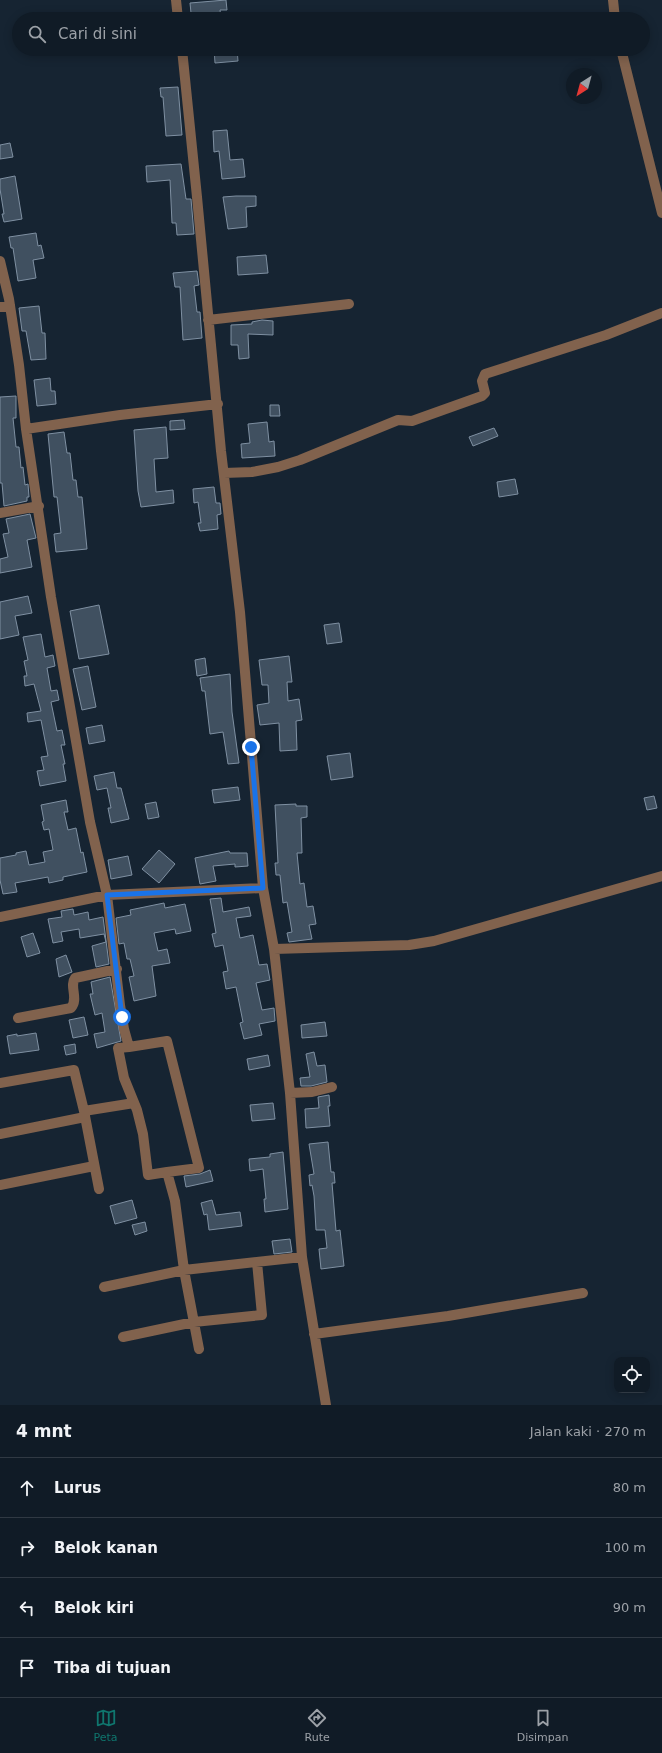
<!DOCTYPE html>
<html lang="id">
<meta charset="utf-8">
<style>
body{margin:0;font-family:"DejaVu Sans",sans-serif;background:#19242e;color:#f1f3f6}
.controls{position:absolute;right:12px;bottom:12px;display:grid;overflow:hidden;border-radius:8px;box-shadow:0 2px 10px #0003}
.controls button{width:36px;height:36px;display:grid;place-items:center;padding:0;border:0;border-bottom:1px solid #303943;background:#101b26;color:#f1f3f6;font:20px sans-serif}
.compass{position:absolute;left:566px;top:68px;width:36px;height:36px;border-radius:50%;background:#101b26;box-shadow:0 2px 10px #0003;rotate:216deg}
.stop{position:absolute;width:12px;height:12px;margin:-9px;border:3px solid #1a73e8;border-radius:50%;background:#fff}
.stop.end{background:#1a73e8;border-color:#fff;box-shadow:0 1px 4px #0008}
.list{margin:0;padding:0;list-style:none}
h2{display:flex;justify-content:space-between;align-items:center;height:52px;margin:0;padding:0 16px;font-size:17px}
h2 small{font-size:13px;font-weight:400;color:#9ca1a7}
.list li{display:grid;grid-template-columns:26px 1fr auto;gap:12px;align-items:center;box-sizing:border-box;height:60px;padding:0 16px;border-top:1px solid #303943}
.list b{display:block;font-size:15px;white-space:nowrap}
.list em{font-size:13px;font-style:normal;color:#9ca1a7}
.icon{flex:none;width:22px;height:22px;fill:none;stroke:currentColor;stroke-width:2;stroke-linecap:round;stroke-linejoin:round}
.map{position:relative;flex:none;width:662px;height:1405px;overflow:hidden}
.search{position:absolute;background:#101b26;box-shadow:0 2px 10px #0003;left:12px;right:12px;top:12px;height:44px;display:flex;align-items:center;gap:10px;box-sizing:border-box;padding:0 14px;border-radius:22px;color:#9ca1a7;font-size:15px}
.sheet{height:292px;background:#101b26}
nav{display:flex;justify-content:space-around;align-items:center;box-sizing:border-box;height:56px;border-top:1px solid #303943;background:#101b26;font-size:11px;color:#9ca1a7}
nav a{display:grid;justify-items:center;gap:2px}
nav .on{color:#0f766e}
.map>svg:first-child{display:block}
</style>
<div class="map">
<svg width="662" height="1405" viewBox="0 0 662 1405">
<rect width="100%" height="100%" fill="#162432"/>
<path fill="#405060" stroke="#7f90a2" d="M226,0L227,10H220L221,19H195L194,13H191L190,3Z
M214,49H237L238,61L215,63Z
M178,87L182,135L166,136L163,97H161L160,88Z
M227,130L230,160L243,159L245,177L222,179L219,151L214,152L213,131Z
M10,143L13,157L0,159V145Z
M181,164L186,199H191L194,234L177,235L176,223H172L170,180L147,182L146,166Z
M15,176L22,219L4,222L2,214H4L0,189V179Z
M236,196H256V206L246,207L247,227L228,229L223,197Z
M36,233L38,246L41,245L44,258L33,260L36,278L18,281L13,248H11L9,237Z
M266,255L268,273L238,275L237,257Z
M197,271L199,285L194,286L197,312H200L202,338L183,340L180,287H175L173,273Z
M39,306L42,333H45L46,359L31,360L26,331H22L19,308Z
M262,320L273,321V335L248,334L249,358L239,359L238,345H231V325L252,324V322Z
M50,378L51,391H55L56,404L37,406L34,380Z
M16,396V418H13L16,447H19L21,468L23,467L25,485L28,484L29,497H27V501L4,506L2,483H0V397Z
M270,405H279L280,416H270Z
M184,420L185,429L170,430V421Z
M267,422L269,442L274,441L275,456L242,458L241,444L250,443L248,424Z
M166,427L168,458L154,459L156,492L173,490L174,503L141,507L138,491L134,430Z
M494,428L498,436L473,446L469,437Z
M64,432L67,453H70L73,480H76L78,497H82L87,549L56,552L54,534L61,533L57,497H54L48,434Z
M515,479L518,494L499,497L497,482Z
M214,487L216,503H220L221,514L217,515L218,529L200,531L198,523H201L198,502L194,503L193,489Z
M30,514L36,538L27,540L32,567L0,573V559L8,557L3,534L9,533L6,519Z
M28,596L32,613L15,616L19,635L0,639V602Z
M99,605L109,654L79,659L70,611Z
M339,623L342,642L327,644L324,625Z
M41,634L45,657L53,655L55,666L47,668L51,691L57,690L59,700L51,702L57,731L62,730L65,745H61L65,764H63L66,781L40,786L37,771L44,770L41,757L48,756L41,720L28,722L27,713L41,711L34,684L25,686L24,676H27L24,661L28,660L23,637Z
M289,656L292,682H287L288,701L299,699L302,720L296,721L297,750L280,751L279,723L260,725L257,705L269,703L268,685H262L259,660Z
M205,658L207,674L197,676L195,660Z
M88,666L96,707L82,710L73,669Z
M230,674L232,712L239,763L228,764L223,732L210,734L205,691H202L200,678Z
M102,725L105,741L89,744L86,728Z
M350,753L353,777L331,780L327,756Z
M114,772L117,788H121L129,819L111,823L108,808H111L107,788L97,790L94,776Z
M238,787L240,800L214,803L212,790Z
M654,796L657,808L647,810L644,798Z
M66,800L68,812H64L68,830L76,828L81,853L83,852L87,872L63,877V880L49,883L48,877L15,883L17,892L3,894L0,880V858L16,855V853L26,851L29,865L45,862L43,852L53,850L49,829L44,830L42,822L44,821L41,805Z
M156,802L159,817L148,819L145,804Z
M296,804V806H307V817L301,818L302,853H297L300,884L304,883L307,907L313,906L316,924L309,925L312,939L289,942L287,933L292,932L287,902L283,903L280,875H276L275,863H278L275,805Z
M159,850L175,864L159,883L142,869Z
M229,851L230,853H247L248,866L235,867V864L213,866L216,881L200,884L195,858Z
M128,856L132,875L111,879L108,860Z
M221,898L223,912L249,907L251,916L236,918L240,938L253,935L259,965L267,964L270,980L256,983L262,1010L274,1008L275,1021L259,1024L262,1035L244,1039L240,1023L243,1022L236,987L226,989L223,972L228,971L223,945L215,947L212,934L216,933L210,899Z
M164,903L165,908L185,904L191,931L176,934L175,929L154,933L158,951L167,949L170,963L152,966L156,996L134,1001L129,977L134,976L130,959H127L124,943L119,944L116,918L131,915L130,910Z
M73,909L74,915L88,912L89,920L103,917L109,964L96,967L92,946L106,942L104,934L80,938L79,929L61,932L63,941L53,943L48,919L62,917L61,911Z
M33,933L40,953L27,957L21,937Z
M66,955L72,972L59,977L56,959Z
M110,977L121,1041L97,1048L94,1034L105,1032L102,1013L95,1015L90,994H93L91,982Z
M84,1017L88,1035L73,1038L69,1020Z
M325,1022L327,1036L302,1038L301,1025Z
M36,1033L39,1050L10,1054L7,1036L17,1034V1036Z
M75,1044L76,1053L66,1055L64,1046Z
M314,1052L317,1066L325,1065L327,1082L311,1086H301L300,1078L310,1077L306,1054Z
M268,1055L270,1066L249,1070L247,1059Z
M329,1095L330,1106H328L330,1126L306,1128L305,1109L319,1108L318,1097Z
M273,1103L275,1119L252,1121L250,1105Z
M328,1142L331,1172H334L335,1183H332L336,1231L340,1230L344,1266L321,1269L319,1249L327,1248L325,1230H316L314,1196L312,1185L310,1186L309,1175L314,1174L309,1144Z
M283,1152L288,1209L265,1212L264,1199H266L263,1169L250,1171L249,1159L270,1157V1154Z
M210,1170L213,1181L186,1187L184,1176L200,1174Z
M132,1200L137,1218L115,1224L110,1206Z
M212,1200L216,1215L240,1212L242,1226L209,1230L207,1214L204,1215L201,1203Z
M145,1222L147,1231L135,1235L132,1225Z
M290,1239L292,1252L274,1254L272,1241Z"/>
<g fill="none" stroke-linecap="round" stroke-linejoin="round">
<path stroke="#81624d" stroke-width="10" d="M176,0L178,19
M613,0L615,19
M182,49L197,197L221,451L240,612L263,888L274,949L290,1093L302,1257L326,1405
M621,49L662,213
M0,261L9,299L19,365L26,429L51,597L90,822L107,895L120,1005L124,1029L129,1047L118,1048L124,1078L137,1110L143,1134L148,1175L167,1172L175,1201L184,1270L199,1349
M0,307L10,305
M208,320L349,304
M26,429L120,415L218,404
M224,473L252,472L278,467L300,460L398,420L412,421L482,396L485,393L482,381L485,374L606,335L662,313
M0,513L39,506
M0,917L107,895L263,888
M274,949L409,945L434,941L662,876
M18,1018L71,1008C79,999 69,986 75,978L117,969
M129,1047L167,1041L199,1168L167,1172
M0,1083L74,1070L84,1111
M290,1093L312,1092L332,1087
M0,1134L85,1117
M0,1185L94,1166
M99,1189L84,1111L134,1103
M104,1287L184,1270L302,1257
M314,1334L448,1316L583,1293
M123,1337L194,1322L262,1315L257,1262"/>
</g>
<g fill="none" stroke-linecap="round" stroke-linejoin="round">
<path stroke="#1a73e8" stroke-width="5" d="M122,1017L107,895L263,888L251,747"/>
</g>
</svg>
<div class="controls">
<button><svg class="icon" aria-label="locate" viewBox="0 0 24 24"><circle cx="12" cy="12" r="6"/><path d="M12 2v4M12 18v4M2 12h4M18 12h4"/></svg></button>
</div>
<svg class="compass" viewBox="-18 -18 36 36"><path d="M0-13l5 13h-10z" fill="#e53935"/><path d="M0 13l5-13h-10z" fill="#9ca1a7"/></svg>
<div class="stop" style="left:122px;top:1017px"></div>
<div class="stop end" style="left:251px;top:747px"></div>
<div class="search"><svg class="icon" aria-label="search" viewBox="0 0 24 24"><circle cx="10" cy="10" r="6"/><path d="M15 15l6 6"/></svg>Cari di sini</div>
</div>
<section class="sheet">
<h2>4 mnt<small>Jalan kaki · 270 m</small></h2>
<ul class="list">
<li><svg class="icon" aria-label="ahead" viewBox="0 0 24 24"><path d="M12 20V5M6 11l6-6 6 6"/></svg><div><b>Lurus</b></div><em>80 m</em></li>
<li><svg class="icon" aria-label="right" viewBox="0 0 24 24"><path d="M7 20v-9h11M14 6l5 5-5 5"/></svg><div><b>Belok kanan</b></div><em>100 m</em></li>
<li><svg class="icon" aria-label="left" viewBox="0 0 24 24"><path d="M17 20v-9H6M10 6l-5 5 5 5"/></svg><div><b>Belok kiri</b></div><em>90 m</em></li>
<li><svg class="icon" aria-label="arrive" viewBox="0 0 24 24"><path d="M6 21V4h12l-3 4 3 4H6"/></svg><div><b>Tiba di tujuan</b></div></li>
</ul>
</section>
<nav>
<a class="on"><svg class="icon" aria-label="map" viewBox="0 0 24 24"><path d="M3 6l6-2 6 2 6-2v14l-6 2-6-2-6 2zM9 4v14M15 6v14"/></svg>Peta</a>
<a><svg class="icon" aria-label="directions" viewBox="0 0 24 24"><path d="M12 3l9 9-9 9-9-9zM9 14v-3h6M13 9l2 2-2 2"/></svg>Rute</a>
<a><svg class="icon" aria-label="saved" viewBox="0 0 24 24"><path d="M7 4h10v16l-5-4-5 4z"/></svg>Disimpan</a>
</nav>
